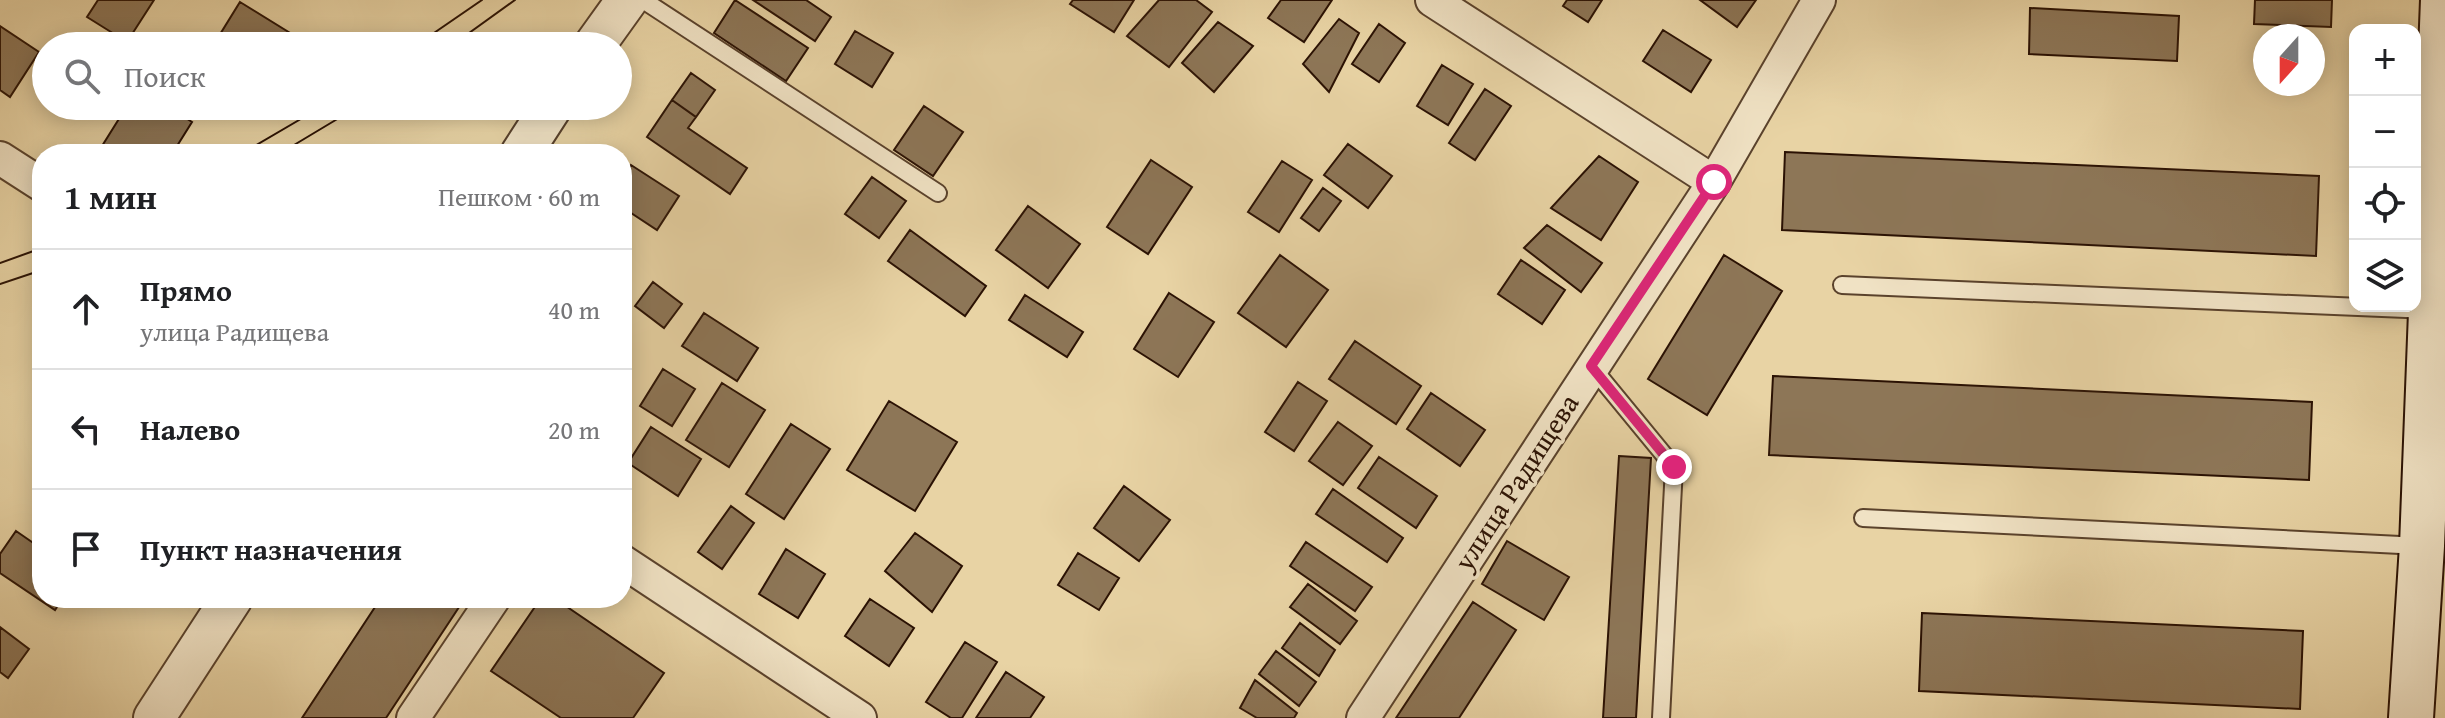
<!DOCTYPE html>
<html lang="ru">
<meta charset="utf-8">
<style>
body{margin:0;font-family:"Gentium Book Plus",serif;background:#f6f6f6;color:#202124}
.controls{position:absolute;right:24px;top:24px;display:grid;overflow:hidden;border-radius:16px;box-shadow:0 4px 20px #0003}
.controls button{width:72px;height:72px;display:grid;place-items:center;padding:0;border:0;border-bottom:2px solid #e0e0e0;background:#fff;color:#202124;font:40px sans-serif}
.compass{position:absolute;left:2253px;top:24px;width:72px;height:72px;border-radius:50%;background:#fff;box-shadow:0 4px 20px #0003;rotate:201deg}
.stop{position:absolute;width:24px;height:24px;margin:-18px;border:6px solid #db2777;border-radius:50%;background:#fff}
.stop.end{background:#db2777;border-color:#fff;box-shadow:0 2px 8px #0008}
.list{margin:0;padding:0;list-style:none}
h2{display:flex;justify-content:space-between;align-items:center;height:104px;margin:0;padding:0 32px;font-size:34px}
h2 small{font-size:26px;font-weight:400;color:#757577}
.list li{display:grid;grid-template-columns:52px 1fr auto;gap:24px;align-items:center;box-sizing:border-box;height:120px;padding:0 32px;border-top:2px solid #e0e0e0}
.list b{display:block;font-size:30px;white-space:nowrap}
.list p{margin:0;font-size:26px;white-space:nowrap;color:#757577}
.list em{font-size:26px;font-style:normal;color:#757577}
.icon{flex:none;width:44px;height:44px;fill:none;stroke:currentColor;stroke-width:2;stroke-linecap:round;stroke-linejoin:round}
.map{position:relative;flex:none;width:2445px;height:718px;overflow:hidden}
.search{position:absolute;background:#fff;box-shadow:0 4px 20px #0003;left:32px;top:32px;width:600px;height:88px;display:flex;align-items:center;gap:20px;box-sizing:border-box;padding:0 28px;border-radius:44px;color:#757577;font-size:30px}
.panel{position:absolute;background:#fff;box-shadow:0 4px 20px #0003;left:32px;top:144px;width:600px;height:464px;border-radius:32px}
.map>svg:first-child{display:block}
</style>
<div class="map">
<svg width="2445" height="718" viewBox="0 0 2445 718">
<rect width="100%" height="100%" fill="#e8d3a4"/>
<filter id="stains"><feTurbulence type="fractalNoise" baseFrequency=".0025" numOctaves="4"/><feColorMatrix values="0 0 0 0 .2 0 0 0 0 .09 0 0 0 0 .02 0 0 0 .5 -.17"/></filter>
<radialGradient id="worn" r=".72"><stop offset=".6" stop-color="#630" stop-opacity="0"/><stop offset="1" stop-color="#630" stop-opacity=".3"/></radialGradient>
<path fill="#8d7657" stroke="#2b1204" stroke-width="2" d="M98,0H154L127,42L87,17Z
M735,0L808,48L786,81L714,33Z
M753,0H806L831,17L815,41Z
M1073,0H1134L1114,32L1070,4Z
M1159,0H1196L1212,12L1169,67L1127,36Z
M1281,0H1332L1304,42L1268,18Z
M1567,0H1602L1588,22L1563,6Z
M1700,0H1756L1737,27Z
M2255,0H2332L2331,27L2254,24Z
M240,2L295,36L288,46H217L214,44Z
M2030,8L2179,16L2177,61L2029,54Z
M1339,19L1359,33L1329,92L1303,64Z
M1218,22L1253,46L1214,92L1182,63Z
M1379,24L1405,43L1379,82L1352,64Z
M0,26L39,52L10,97L0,90Z
M1663,30L1711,60L1691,92L1643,61Z
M855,31L893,53L872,87L835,64Z
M1442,65L1473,84L1448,125L1417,106Z
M691,73L715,90L696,117L672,100Z
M1485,89L1511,106L1475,160L1449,143Z
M672,100L696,117L688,128L747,168L730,194L647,137Z
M127,106H167L192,122L172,154H97Z
M924,106L963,132L933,176L894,150Z
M1348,144L1392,176L1368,208L1324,175Z
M1785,152L2319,176L2316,256L1782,230Z
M1599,156L1638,182L1601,240L1551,208Z
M1151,160L1192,187L1148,254L1107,227Z
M1282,161L1312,180L1279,232L1248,212Z
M631,165L679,196L657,230L622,207V180Z
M872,177L906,201L879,238L845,214Z
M1323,188L1341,201L1319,231L1301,218Z
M1028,206L1080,244L1048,288L996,250Z
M1547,225L1602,263L1581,292L1524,248Z
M910,230L986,286L965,316L888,261Z
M1280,255L1328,290L1286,347L1238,313Z
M1724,255L1782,291L1707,415L1648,379Z
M1521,260L1565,290L1542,324L1498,294Z
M653,282L682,304L664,328L635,306Z
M1169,293L1214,322L1178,377L1134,349Z
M1025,295L1083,332L1067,357L1009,320Z
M704,313L758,348L737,381L682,346Z
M1355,341L1421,386L1396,424L1329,379Z
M663,369L695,389L672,426L640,406Z
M1773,376L2312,402L2309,480L1769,455Z
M1298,382L1327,401L1294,451L1265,432Z
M722,383L765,410L729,467L686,440Z
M1431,393L1485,430L1460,466L1407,429Z
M889,401L957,442L915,511L847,470Z
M1338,422L1372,446L1343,485L1309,461Z
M791,424L830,449L784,519L746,494Z
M651,427L701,459L678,496L628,463Z
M1619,456L1651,458L1636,718H1603Z
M1379,457L1437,496L1416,528L1358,488Z
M1124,486L1170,520L1139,561L1094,528Z
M1333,489L1403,538L1387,562L1316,514Z
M731,506L754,523L722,569L698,552Z
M16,531L42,549V598H63L55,610L0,573V554Z
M915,533L962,566L932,612L885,571Z
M1507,541L1569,577L1544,620L1482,584Z
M1306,542L1372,587L1355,611L1290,566Z
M786,549L825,574L798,618L759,594Z
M1078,553L1119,578L1099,610L1058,585Z
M1308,584L1357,621L1340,644L1290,607Z
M381,598H465L386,718H302Z
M541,598H554L664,673L633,718H561L491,671Z
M870,599L914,628L889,666L845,636Z
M1473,602L1516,630L1459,718H1396Z
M1922,613L2303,631L2300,709L1919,691Z
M1300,623L1335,650L1319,676L1282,648Z
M0,627L29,649L8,678L0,672Z
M965,642L997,662L962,718H951L926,702Z
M1276,651L1316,682L1299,706L1259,674Z
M1006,672L1044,697L1030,718H976Z
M1255,680L1297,713L1294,718H1257L1240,708Z"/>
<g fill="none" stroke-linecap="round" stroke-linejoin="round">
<g stroke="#5a422c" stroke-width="20">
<path id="service" d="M643,0L938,193
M1842,285L2430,310
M1591,366L1674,467L1661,718
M1863,518L2420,546"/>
</g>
<g stroke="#5a422c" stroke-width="36">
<path id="minor" d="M1432,0L1714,182
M0,158L42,185
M622,561L860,718
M413,718L494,598
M1363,718L1714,182L1819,0"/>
</g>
<g stroke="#5a422c" stroke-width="44">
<path id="tertiary" d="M594,46L627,0
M521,154L552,106
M154,718L232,598"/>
</g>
<g stroke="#2b1204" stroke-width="48">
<path id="secondary" d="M2411,718L2422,546L2443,0"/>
</g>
<use href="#service" stroke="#f0e2c4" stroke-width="16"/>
<use href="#minor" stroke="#f0e2c4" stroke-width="32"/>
<use href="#tertiary" stroke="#f0e2c4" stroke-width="40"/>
<use href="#secondary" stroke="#f0e2c4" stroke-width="44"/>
<path stroke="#2b1204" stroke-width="2" d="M415,46L482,0
M451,46L515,0
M241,154L323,106
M279,154L359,106
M0,263L42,248
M0,284L42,270"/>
</g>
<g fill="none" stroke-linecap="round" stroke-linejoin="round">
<path stroke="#db2777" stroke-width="10" d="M1674,467L1591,366L1714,182"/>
</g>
<g text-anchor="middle" stroke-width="7" stroke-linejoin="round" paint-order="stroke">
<g font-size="28" fill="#2b1204" stroke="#f0e2c4">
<text transform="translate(1516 482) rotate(-57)" y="10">улица Радищева</text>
</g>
</g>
<rect width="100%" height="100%" filter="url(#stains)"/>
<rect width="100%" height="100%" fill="url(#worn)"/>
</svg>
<div class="controls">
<button>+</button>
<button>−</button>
<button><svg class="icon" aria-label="locate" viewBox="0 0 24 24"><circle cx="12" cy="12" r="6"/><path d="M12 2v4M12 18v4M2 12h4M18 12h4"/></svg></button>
<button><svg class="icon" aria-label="layers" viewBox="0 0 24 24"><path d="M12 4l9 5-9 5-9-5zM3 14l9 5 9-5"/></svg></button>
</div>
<svg class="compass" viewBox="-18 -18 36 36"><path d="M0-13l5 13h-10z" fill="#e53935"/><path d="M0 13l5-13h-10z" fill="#757577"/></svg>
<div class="stop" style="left:1714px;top:182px"></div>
<div class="stop end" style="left:1674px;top:467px"></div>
<div class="search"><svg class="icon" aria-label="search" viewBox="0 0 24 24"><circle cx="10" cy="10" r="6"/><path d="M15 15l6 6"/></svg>Поиск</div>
<section class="panel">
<h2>1 мин<small>Пешком · 60 m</small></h2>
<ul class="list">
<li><svg class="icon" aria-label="ahead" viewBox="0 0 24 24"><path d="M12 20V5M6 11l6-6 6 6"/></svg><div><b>Прямо</b><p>улица Радищева</p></div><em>40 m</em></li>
<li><svg class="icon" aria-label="left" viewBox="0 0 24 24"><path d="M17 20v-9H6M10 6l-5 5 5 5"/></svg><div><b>Налево</b></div><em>20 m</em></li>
<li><svg class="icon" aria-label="arrive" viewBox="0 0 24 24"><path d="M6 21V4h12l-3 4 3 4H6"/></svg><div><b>Пункт назначения</b></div></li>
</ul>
</section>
</div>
